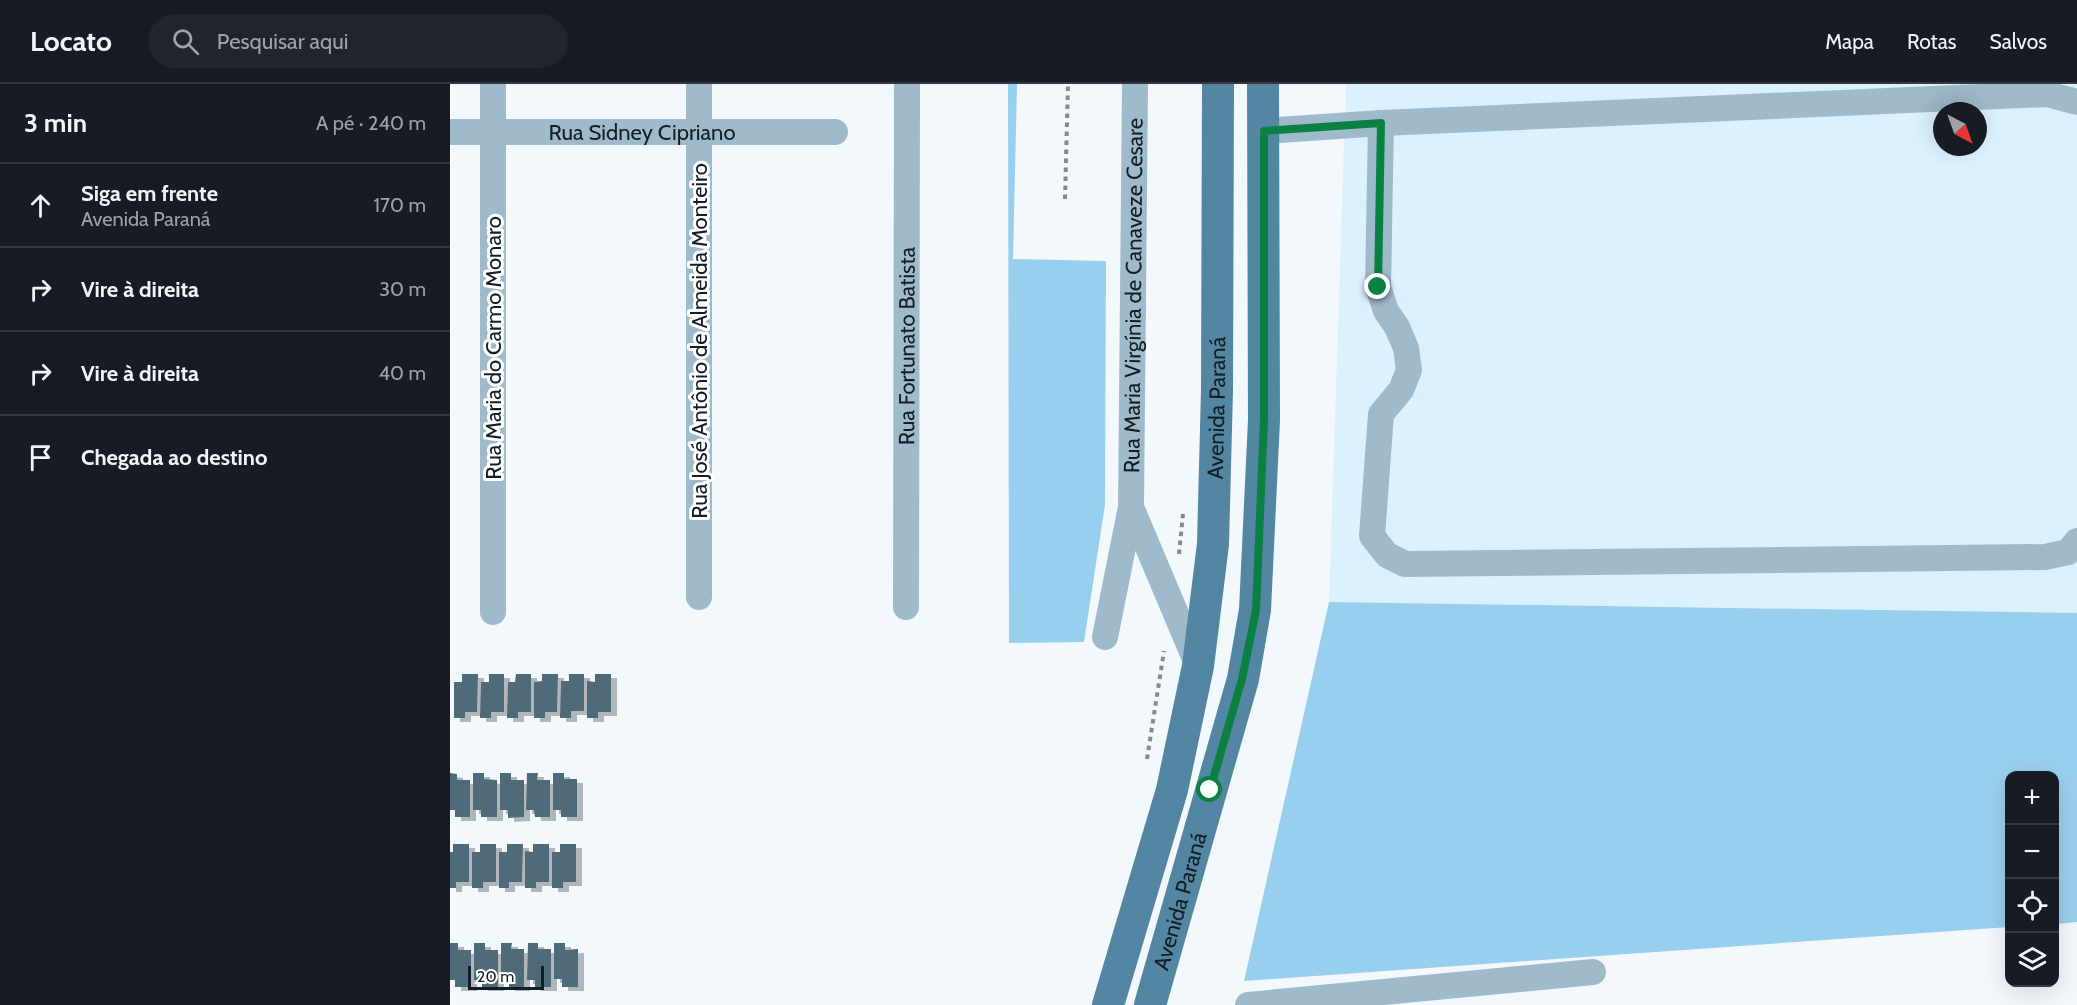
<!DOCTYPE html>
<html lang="pt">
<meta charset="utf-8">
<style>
body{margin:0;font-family:Cabin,sans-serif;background:#20242c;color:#f1f3f6}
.controls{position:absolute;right:18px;bottom:18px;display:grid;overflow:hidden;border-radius:12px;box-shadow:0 6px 24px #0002}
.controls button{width:54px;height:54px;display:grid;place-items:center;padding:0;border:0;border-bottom:2px solid #363941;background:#171b24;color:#f1f3f6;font:30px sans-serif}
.compass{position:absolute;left:1483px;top:18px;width:54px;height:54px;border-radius:50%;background:#171b24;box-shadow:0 6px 24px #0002;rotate:139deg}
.scale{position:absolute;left:18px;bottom:15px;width:76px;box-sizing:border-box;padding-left:6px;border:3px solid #131e24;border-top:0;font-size:16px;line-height:21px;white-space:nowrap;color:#131e24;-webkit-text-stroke:4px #fff;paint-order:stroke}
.stop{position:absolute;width:18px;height:18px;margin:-14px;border:4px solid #0b8043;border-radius:50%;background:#fff}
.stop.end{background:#0b8043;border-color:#fff;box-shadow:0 2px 6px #0008}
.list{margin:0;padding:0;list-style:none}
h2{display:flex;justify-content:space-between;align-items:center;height:78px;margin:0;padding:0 24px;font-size:26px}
h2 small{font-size:20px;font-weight:400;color:#9ea1a6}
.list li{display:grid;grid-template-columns:39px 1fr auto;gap:18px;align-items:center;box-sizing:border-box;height:84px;padding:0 24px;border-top:2px solid #363941}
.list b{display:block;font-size:22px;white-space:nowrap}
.list p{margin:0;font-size:20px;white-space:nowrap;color:#9ea1a6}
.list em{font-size:20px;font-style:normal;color:#9ea1a6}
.icon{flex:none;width:33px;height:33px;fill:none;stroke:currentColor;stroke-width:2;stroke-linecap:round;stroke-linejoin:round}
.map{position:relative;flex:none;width:1627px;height:921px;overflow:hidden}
header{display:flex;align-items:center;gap:36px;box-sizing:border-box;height:84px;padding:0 30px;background:#171b24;border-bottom:2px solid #363941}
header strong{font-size:28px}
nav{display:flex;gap:33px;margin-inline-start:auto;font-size:21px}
.search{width:420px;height:54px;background:#20242c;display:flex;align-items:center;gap:15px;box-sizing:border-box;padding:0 21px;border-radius:33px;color:#9ea1a6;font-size:22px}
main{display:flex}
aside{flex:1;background:#171b24}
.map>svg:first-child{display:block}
</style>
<header>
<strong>Locato</strong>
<div class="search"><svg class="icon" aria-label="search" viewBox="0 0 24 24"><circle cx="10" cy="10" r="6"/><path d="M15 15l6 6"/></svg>Pesquisar aqui</div>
<nav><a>Mapa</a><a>Rotas</a><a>Salvos</a></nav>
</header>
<main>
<aside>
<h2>3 min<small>A pé · 240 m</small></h2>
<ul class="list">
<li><svg class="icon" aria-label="ahead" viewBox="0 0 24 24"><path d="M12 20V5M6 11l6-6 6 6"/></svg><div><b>Siga em frente</b><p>Avenida Paraná</p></div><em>170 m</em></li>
<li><svg class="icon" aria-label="right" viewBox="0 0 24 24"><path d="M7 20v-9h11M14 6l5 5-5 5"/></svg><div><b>Vire à direita</b></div><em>30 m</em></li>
<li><svg class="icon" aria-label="right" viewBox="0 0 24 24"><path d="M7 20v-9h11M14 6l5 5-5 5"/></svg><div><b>Vire à direita</b></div><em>40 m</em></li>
<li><svg class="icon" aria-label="arrive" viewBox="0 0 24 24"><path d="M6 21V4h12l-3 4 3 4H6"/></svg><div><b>Chegada ao destino</b></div></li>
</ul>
</aside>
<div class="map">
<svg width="1627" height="921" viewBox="0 0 1627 921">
<defs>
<filter id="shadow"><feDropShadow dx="6" dy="4" stdDeviation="0" flood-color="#0004"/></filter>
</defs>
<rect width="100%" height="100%" fill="#f2f8fc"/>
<path fill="#dbf1fe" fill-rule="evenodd" d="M896,0H1627V529L879,518ZM1492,27H1528V63H1492Z"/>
<path fill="#99cfee" d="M558,0H567L563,175L656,177L655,421L634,558L559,559Z
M879,518L1627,529V838L1605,840L1604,692H1560L1559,843L794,897Z"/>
<path fill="#506a78" filter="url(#shadow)" d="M12,590H28L27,628H15V634H4V598H12Z
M39,590H54V628H41V634H30L31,598H39Z
M66,590H81V628H68V634H57L58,598H65Z
M92,590H108L107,628H95V634H84V598L92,597Z
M119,590H134V627H121V634H110L111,597H119Z
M145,590H161V628H148V634H137V597L145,598Z
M0,689L7,690V696H20V733H5V726H0Z
M23,689H34V695L47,696V733H31V726H23Z
M50,689H61V696H74V733L58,734V726H50Z
M77,689H88L87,696H100V733H85L84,726H76Z
M103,689H114V695H127V733H111V726H103Z
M3,760H19V798H6V804H0V768H3Z
M30,760H46V798H33V804H22V768H30Z
M57,760H73L72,798H59V804H49V768H57Z
M83,760H99V798H86V804H75V767L83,768Z
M110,760H126V798H113V804H102V768H110Z
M0,859H8V866H21V903H5V896H0Z
M24,859H35V866H48V903H32V896H24Z
M51,859H62L61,865H74V903H59V896H51Z
M78,859H88V865H101V903H85V896H77Z
M104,859H115V866L128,865V903H112V895H104Z"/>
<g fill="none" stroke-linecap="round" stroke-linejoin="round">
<path stroke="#838b90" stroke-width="4" stroke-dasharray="4.5 4.5" stroke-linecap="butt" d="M615,115L618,0
M729,470L733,430
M697,675L714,567"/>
<g stroke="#9fbaca" stroke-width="26">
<path d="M43,0V528"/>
<path d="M249,0V513"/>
<path d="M931,39L928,203L936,227L947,243L956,264L959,286L951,306L931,330L922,452L937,471L955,480L1595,473L1618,468L1627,457"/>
<path d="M815,47L931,39L1597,10L1627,18"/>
<path id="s1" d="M0,48H385"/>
<path d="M681,423L748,582"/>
<path id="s2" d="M456,523L457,0"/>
<path id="s3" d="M655,553L681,423L685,0"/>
<path d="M798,921L1143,888"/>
</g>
<g stroke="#5286a2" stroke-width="32">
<path id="s4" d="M658,921L722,706L748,582L763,460L767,306L768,0"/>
<path id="s5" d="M700,921L793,595L805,526L814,336L813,0"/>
</g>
</g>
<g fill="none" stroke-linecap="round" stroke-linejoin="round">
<path stroke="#0b8043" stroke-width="8" d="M760,706L792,595L806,526L814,336V47L931,39L928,203"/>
</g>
<g text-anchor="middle" stroke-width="6" stroke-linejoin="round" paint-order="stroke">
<g font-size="22" fill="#131e24" stroke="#fff">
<text dy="8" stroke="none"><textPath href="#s1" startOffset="192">Rua Sidney Cipriano</textPath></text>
<text dy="8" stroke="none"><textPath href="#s3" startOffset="344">Rua Maria Virgínia de Canaveze Cesare</textPath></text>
<text transform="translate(249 257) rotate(-90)" y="8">Rua José Antônio de Almeida Monteiro</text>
<text dy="8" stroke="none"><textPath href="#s2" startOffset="261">Rua Fortunato Batista</textPath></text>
<text transform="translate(43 264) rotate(-90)" y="8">Rua Maria do Carmo Monaro</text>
<text dy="8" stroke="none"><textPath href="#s4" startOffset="610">Avenida Paraná</textPath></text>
<text dy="8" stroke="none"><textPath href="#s5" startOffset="108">Avenida Paraná</textPath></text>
</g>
</g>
</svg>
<div class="controls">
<button>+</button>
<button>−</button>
<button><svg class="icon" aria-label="locate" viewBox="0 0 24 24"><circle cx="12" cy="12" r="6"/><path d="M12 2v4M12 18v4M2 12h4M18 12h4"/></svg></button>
<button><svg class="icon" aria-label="layers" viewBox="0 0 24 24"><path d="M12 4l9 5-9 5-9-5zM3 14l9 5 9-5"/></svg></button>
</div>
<svg class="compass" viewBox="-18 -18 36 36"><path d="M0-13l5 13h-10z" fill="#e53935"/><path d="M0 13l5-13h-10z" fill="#9ea1a6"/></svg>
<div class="scale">20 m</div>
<div class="stop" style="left:760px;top:706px"></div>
<div class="stop end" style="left:928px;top:203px"></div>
</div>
</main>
